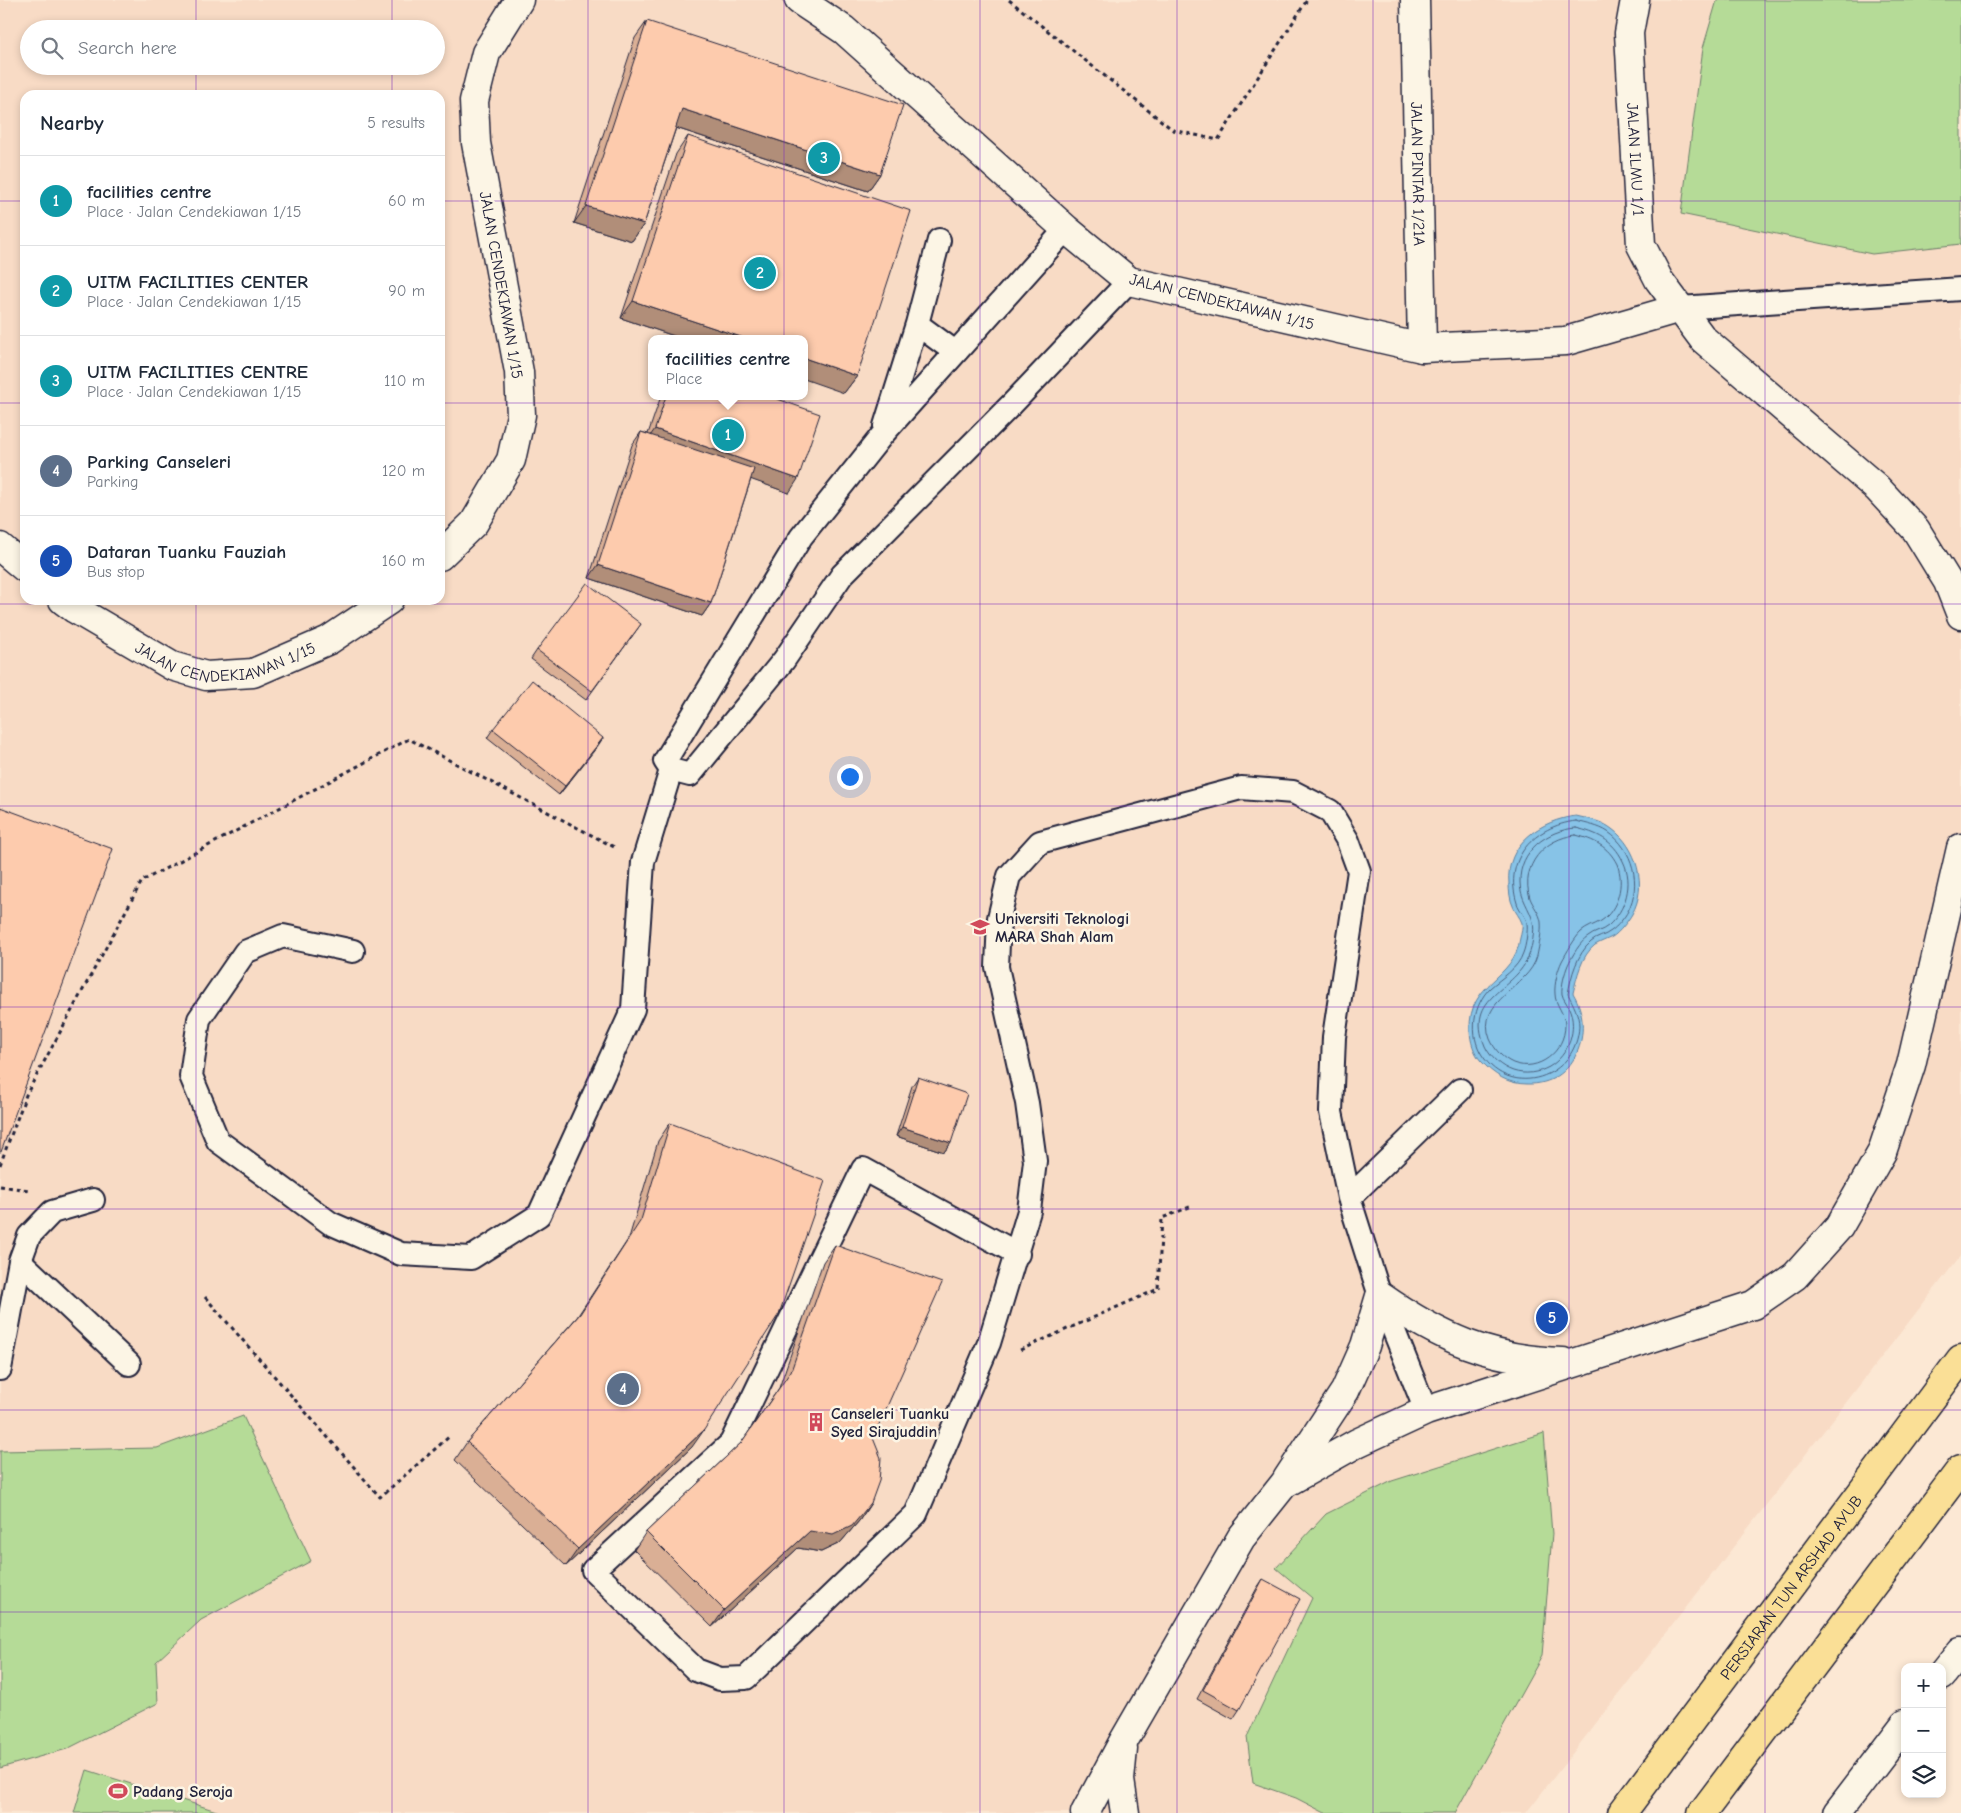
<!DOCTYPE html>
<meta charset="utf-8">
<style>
body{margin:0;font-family:"Comic Neue",sans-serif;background:#f6f6f7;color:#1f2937}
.controls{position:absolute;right:15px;bottom:15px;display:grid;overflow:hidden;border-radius:10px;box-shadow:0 2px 8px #0003}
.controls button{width:45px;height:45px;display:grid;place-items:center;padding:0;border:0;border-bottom:1px solid #e0e1e3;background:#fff;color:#1f2937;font:25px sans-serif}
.you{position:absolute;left:849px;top:776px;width:18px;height:18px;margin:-12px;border:4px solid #fff;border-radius:50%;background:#1a73e8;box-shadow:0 0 0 8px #1a73e833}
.badge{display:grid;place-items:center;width:32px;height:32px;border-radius:50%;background:#db2777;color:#fff;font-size:16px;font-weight:700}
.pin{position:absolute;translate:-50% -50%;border:2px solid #fff;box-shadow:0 1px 5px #0006}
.popup{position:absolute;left:648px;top:335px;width:160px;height:65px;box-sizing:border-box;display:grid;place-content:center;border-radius:10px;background:#fff;filter:drop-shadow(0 1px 4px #0005);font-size:16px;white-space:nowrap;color:#747a83}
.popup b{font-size:19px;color:#1f2937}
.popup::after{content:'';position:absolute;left:50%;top:100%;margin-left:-10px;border:10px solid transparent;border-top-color:#fff}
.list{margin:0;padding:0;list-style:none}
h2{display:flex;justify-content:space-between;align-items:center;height:65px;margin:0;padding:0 20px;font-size:21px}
h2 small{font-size:16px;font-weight:400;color:#747a83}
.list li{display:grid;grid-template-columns:32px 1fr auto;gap:15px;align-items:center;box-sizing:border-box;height:90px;padding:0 20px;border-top:1px solid #e0e1e3}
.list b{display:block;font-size:19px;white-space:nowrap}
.list p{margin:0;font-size:16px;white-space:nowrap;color:#747a83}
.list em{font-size:16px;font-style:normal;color:#747a83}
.icon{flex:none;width:28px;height:28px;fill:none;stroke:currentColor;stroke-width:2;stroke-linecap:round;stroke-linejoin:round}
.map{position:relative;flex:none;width:1961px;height:1813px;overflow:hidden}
.search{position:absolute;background:#fff;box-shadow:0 2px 8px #0003;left:20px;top:20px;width:425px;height:55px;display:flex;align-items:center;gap:12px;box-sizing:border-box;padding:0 18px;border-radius:28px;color:#747a83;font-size:19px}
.panel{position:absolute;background:#fff;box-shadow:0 2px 8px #0003;left:20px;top:90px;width:425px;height:515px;border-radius:15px}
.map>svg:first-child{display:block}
</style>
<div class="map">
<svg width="1961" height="1813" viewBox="0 0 1961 1813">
<rect width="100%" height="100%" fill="#fce8d4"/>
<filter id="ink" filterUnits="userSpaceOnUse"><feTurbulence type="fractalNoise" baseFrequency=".02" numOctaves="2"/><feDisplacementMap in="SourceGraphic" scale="10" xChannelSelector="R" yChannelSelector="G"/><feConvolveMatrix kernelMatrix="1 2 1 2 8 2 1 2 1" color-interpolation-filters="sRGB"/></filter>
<g filter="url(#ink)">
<path fill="#f8dbc5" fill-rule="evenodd" d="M0,0H1961V1255L1526,1813H0ZM29,29H436V66H29ZM25,95H440V600H25ZM652,339H804V396H652Z"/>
<path fill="#b5db97" stroke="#6c7e69" d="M1717,0H1961V244L1872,254L1681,214L1703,48Z
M243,1416L311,1561L201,1620L156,1662L158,1703L67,1749L0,1768V1451L157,1448Z
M1544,1433L1552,1534L1542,1656L1455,1813H1325L1296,1798L1253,1783L1247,1737L1312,1598L1276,1568L1326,1514L1392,1481Z
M87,1770L223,1813H74Z"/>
<path fill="#87c3e7" stroke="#5f83a2" d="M1576,816C1589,819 1602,821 1612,829C1637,847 1648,886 1632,914C1628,921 1619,933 1612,937C1606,940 1600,942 1595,945C1581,956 1577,977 1573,993C1596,1031 1575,1086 1527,1084C1508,1084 1494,1075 1481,1061C1474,1053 1470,1041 1470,1030C1468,981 1515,980 1520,938C1521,934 1523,927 1522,923C1520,917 1515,912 1513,906C1510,900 1509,891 1509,884C1505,844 1541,820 1576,816Z"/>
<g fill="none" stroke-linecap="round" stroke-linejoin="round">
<path stroke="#4a6280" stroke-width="1" d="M1576,821C1587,824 1599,826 1608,832C1633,849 1642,884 1628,911C1625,917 1617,927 1611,931C1605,936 1596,937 1591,942C1577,954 1571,976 1568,994C1573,1004 1579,1014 1579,1026C1577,1078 1511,1100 1482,1055C1469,1035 1473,1005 1490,988C1501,978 1518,969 1523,953C1526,946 1528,930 1527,923C1526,916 1519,910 1517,903C1503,859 1534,826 1576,821Z
M1576,828C1597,833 1613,840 1623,861C1634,883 1626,910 1608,926C1602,931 1594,932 1588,937C1580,942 1572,956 1568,965C1565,972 1561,986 1562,994C1563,999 1567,1003 1569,1008C1578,1029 1569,1055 1549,1067C1538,1073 1525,1075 1513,1071C1501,1067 1490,1057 1485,1046C1464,994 1516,992 1529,955C1532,947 1535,930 1533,922C1530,908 1520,899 1520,882C1519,851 1547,830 1576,828Z
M1576,835C1594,840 1608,846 1617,864C1625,883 1618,910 1601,921C1594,925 1587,927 1581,932C1574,939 1567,952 1562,961C1558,969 1554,984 1555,994C1555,1005 1565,1013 1565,1025C1565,1051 1539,1073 1513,1063C1502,1058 1495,1050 1490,1039C1475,1000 1529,988 1537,956C1539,946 1542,932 1541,922C1540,913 1533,906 1530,898C1520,866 1544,838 1576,835Z"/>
<g stroke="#22223b" stroke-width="26">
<path id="lane" d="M1066,229L883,434L801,537L665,761L671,770L690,775L784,660L842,575L1012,404L1129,281
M939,240L917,324L955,352
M1680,308L1961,289
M885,426L917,324
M353,951L283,936L245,952L199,1019L191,1076L218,1141L330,1223L401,1254L471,1258L539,1215L633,1009L643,862L671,770
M1349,1198L1460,1090
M1018,1254L863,1169L731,1443L593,1570L696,1670L720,1679L746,1678L916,1514L989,1343L1029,1211L1035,1161L1027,1103L997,967L999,918L1009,876L1040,842L1241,788L1293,792L1330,811L1348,841L1359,871L1334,1037L1331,1112L1349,1198L1380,1296L1426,1411
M20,1261L129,1364
M0,1369L20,1261L29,1236L52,1212L93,1200"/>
</g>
<g stroke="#22223b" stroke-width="31">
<g id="street">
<path d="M799,0L844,30L1066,229L1129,281L1422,348L1566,341L1680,308"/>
<path id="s1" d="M1415,0L1422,348"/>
<path d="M0,547L25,568"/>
<path d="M440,556L474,523L511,460L521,415L519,372L476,143L474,101L486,53L519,0"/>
<path id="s2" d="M63,600L75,609L172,666L206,676L253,673L329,640L389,600"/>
<path d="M1942,1675L1961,1651"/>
<path d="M1837,1813L1905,1724"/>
</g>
</g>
<g stroke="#22223b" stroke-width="31">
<g id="secondary">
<path id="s3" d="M1635,0L1629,33L1641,245L1659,280L1703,339L1877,488L1916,530L1948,582L1961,615"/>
<path d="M1287,1479L1345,1391L1365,1346L1380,1296C1440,1338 1490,1360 1563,1362"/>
<path d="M1123,1749L1120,1780L1125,1813"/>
<path d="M1085,1813L1123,1742L1241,1538L1284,1484L1357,1443L1426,1411L1753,1305L1795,1276L1839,1227L1882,1152L1911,1065L1961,848"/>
</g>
</g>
<g stroke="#22223b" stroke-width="31">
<g id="primary">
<path id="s4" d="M1622,1813L1961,1359"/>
<path d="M1702,1813L1961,1469"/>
</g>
</g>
<path stroke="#22223b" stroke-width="3" stroke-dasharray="4 4" stroke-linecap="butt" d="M1009,0L1173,130L1218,140L1307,0
M0,1165L26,1095L142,881L409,739L616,848
M0,1186L29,1190
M205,1297L380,1497L450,1436
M1020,1350L1158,1289L1162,1218L1192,1206"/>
<use href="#lane" stroke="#fcf5e5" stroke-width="22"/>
<use href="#street" stroke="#fcf5e5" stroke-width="28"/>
<use href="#secondary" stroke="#fcf5e5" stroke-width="28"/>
<use href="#primary" stroke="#fadf96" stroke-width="28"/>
</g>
<path fill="#daaf95" stroke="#22223b" d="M647,21L880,174L868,191L676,128L644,224L632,241L574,223L635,38Z
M688,136L857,376L844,393L804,339H683L621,318L676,154Z
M661,396H769L789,493L751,479L711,603L702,616L589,578L632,445L641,432L648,434Z
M641,624L586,700L531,659L537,650Z
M493,729L603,738L559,795L487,738Z
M918,1077L951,1143L944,1152L896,1136L912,1086Z
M670,1123L692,1447L566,1566L455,1460L467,1442L577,1317L629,1238L658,1141Z
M835,1245L873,1438L871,1503L859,1521L840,1543L821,1552L798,1548L712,1627L634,1550L646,1532L741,1443L779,1388L823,1262Z
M1263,1579L1239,1710L1233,1719L1197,1699L1257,1588Z"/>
<path fill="#b18e79" stroke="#22223b" d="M682,109L880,174L868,191L670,126Z
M586,206L644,224L632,241L574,223Z
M633,301L747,339H683L621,318Z
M804,358L857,376L844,393L804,379Z
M655,429L798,479L789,493L646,442Z
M598,565L711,603L702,616L589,578Z
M603,738L597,747L559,795L565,786Z
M902,1127L951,1143L944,1152L896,1136Z
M704,1430L692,1447L566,1566L578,1549Z
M871,1503L859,1521L840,1543L821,1552L798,1548L712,1627L724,1610L810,1531Z"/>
<path fill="#fdcbad" stroke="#22223b" d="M647,21L903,105L880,174L682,109L644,224L586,206Z
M688,136L911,211L857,376L804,358V339H747L633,301Z
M666,396H769L820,414L798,479L655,429Z
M641,432L754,469L711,603L598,565Z
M587,583L641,624L592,691L537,650Z
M532,680L603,738L565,786L493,729Z
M0,807L113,849L1,1152H0Z
M918,1077L967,1094L951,1143L902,1127Z
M670,1123L825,1181L779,1314L704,1430L578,1549L467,1442L580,1314L641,1220Z
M835,1245L942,1283L873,1438L881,1458L879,1481L871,1503L852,1526L833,1535L810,1531L724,1610L646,1532L741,1443L791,1371Z
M1263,1579L1300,1599L1239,1710L1203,1690Z"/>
</g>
<path fill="none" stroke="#7b2cbf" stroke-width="1" stroke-opacity="0.55" d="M196,0V29M392,0V29M588,0V1813M784,0V1813M980,0V1813M1177,0V1813M1373,0V1813M1569,0V1813M1765,0V1813M196,66V95M392,66V95M0,201H25M440,201H1961M0,403H25M440,403H1961M196,600V1813M392,600V1813M0,604H1961M0,806H1961M0,1007H1961M0,1209H1961M0,1410H1961M0,1612H1961"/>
<defs>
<g id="university-bare" transform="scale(1.5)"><path d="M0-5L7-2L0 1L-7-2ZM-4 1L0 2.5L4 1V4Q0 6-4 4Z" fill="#d1495b" stroke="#fcf5e5" stroke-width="2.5" paint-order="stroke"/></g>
<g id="building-bare" transform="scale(1.5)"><path d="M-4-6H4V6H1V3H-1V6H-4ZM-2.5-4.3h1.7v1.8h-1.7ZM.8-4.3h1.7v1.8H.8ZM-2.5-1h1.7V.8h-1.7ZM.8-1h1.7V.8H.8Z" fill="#d1495b" stroke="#fcf5e5" stroke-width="2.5" paint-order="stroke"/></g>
<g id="stadium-bare" transform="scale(1.5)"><path d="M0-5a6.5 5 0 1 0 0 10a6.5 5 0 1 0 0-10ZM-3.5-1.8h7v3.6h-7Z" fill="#d1495b" stroke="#fcf5e5" stroke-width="2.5" paint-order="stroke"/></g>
</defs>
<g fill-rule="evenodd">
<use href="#university-bare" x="980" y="927"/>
<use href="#building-bare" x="816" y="1422"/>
<use href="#stadium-bare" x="118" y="1791"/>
</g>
<g text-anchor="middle" stroke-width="5" stroke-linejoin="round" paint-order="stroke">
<g font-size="16" fill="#22223b" stroke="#fcf5e5">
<text dy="6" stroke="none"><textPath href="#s3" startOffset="160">JALAN ILMU 1/1</textPath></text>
<text dy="6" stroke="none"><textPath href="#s1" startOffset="174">JALAN PINTAR 1/21A</textPath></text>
<text transform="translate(502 285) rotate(80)" y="6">JALAN CENDEKIAWAN 1/15</text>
<text transform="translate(1222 301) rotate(14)" y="6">JALAN CENDEKIAWAN 1/15</text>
<text dy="6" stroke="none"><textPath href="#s2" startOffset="182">JALAN CENDEKIAWAN 1/15</textPath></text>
<text dy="6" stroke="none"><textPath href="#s4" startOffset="282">PERSIARAN TUN ARSHAD AYUB</textPath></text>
</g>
<g font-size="16" font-weight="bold" fill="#22223b" stroke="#fcf5e5" text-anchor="start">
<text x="995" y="924">Universiti Teknologi<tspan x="995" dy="18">MARA Shah Alam</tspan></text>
<text x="831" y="1419">Canseleri Tuanku<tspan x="831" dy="18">Syed Sirajuddin</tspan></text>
<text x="133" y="1797">Padang Seroja</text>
</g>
</g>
</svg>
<div class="controls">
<button>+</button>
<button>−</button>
<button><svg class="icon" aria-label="layers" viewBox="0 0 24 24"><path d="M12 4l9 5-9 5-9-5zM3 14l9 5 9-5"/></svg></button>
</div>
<div class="you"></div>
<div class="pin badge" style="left:728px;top:435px;background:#0f9aa8">1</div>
<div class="popup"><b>facilities centre</b>Place</div>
<div class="pin badge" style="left:760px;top:273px;background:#0f9aa8">2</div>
<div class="pin badge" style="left:824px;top:158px;background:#0f9aa8">3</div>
<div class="pin badge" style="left:623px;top:1389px;background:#5c6f8a">4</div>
<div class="pin badge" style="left:1552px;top:1318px;background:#1a4fb4">5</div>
<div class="search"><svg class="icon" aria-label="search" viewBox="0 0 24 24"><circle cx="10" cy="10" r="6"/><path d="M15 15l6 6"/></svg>Search here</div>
<section class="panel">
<h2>Nearby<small>5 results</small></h2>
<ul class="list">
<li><span class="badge" style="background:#0f9aa8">1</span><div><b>facilities centre</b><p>Place · Jalan Cendekiawan 1/15</p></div><em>60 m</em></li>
<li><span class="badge" style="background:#0f9aa8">2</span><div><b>UITM FACILITIES CENTER</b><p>Place · Jalan Cendekiawan 1/15</p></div><em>90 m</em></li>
<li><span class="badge" style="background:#0f9aa8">3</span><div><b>UITM FACILITIES CENTRE</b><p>Place · Jalan Cendekiawan 1/15</p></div><em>110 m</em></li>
<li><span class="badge" style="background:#5c6f8a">4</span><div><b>Parking Canseleri</b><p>Parking</p></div><em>120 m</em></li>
<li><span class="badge" style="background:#1a4fb4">5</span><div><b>Dataran Tuanku Fauziah</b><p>Bus stop</p></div><em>160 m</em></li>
</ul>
</section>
</div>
